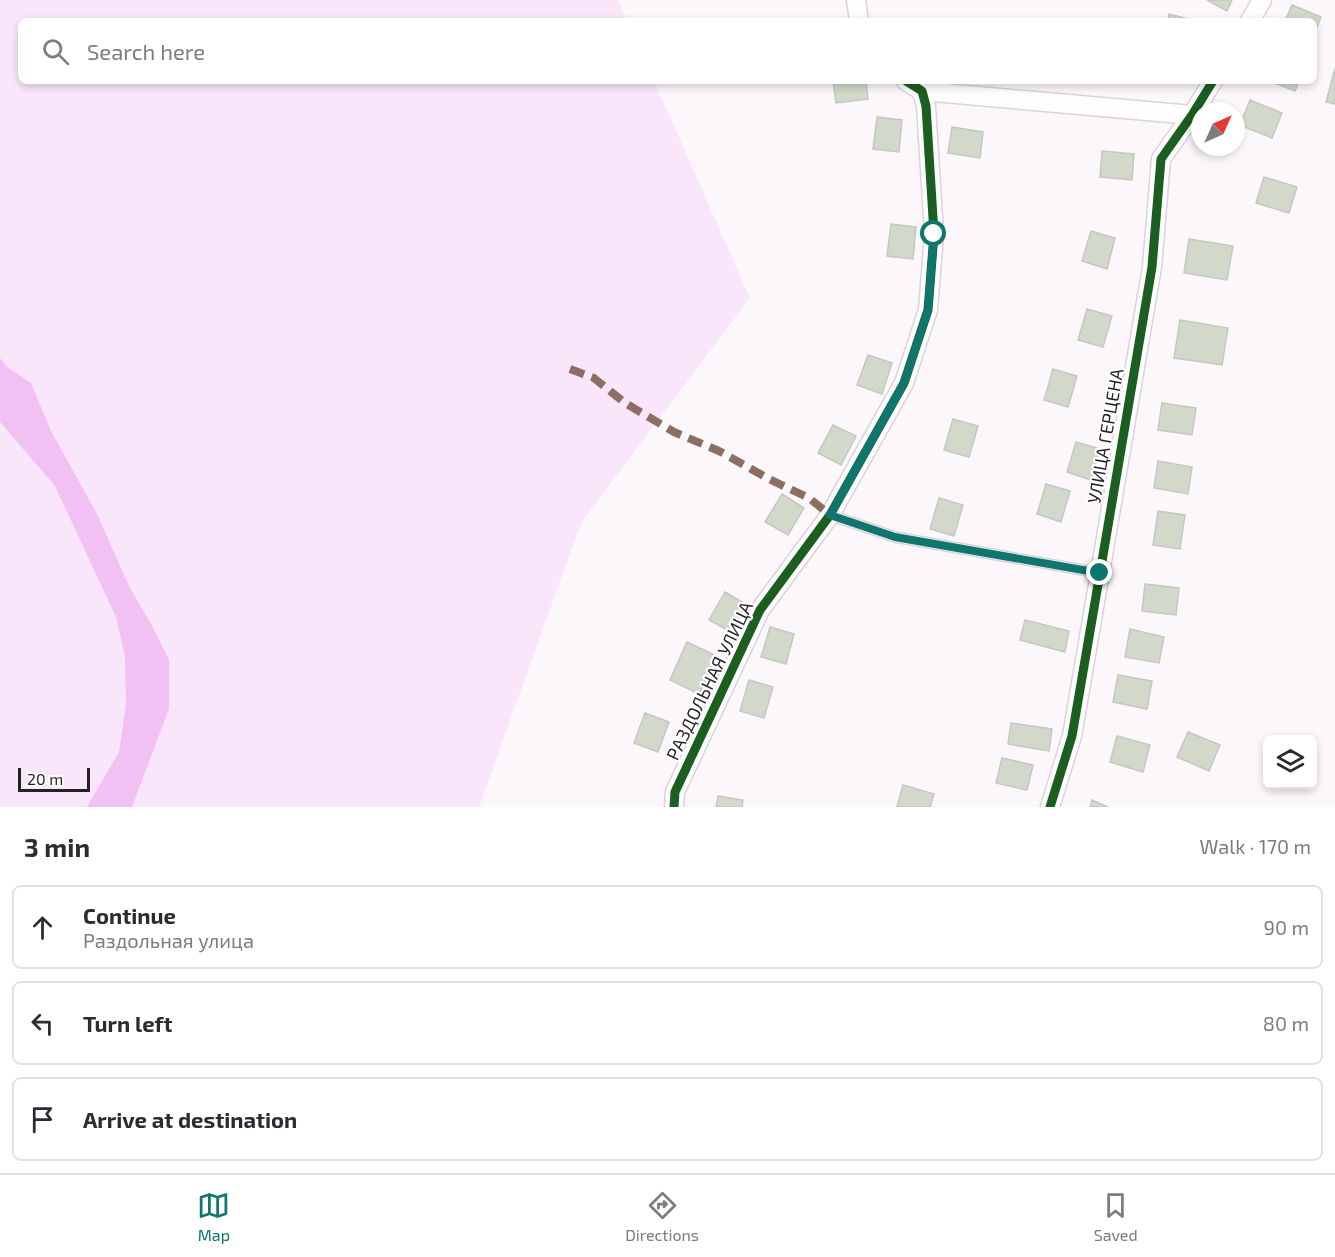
<!DOCTYPE html>
<meta charset="utf-8">
<style>
body{margin:0;font-family:"Exo 2",sans-serif;background:#f7f7f7;color:#2b2b33}
.controls{position:absolute;right:18px;bottom:18px;display:grid;overflow:hidden;border-radius:9px;box-shadow:0 3px 9px #0003}
.controls button{width:54px;height:54px;display:grid;place-items:center;padding:0;border:0;border-bottom:2px solid #e1e1e2;background:#fff;color:#2b2b33;font:30px sans-serif}
.compass{position:absolute;left:1191px;top:102px;width:54px;height:54px;border-radius:50%;background:#fff;box-shadow:0 3px 9px #0003;rotate:45deg}
.scale{position:absolute;left:18px;bottom:15px;width:72px;box-sizing:border-box;padding-left:6px;border:3px solid #261f26;border-top:0;font-size:16px;line-height:21px;white-space:nowrap;color:#261f26;-webkit-text-stroke:4px #fff;paint-order:stroke}
.stop{position:absolute;width:18px;height:18px;margin:-14px;border:4px solid #0f766e;border-radius:50%;background:#fff}
.stop.end{background:#0f766e;border-color:#fff;box-shadow:0 2px 6px #0008}
.list{margin:0;padding:0;list-style:none}
h2{display:flex;justify-content:space-between;align-items:center;height:78px;margin:0;padding:0 24px;font-size:26px}
h2 small{font-size:20px;font-weight:400;color:#7c7c81}
.list li{display:grid;grid-template-columns:39px 1fr auto;gap:18px;align-items:center;box-sizing:border-box;height:84px;margin:0 12px 12px;padding:0 12px;border:2px solid #e1e1e2;border-radius:9px}
.list b{display:block;font-size:22px;white-space:nowrap}
.list p{margin:0;font-size:20px;white-space:nowrap;color:#7c7c81}
.list em{font-size:20px;font-style:normal;color:#7c7c81}
.icon{flex:none;width:33px;height:33px;fill:none;stroke:currentColor;stroke-width:2;stroke-linecap:round;stroke-linejoin:round}
.map{position:relative;flex:none;width:1335px;height:807px;overflow:hidden}
.search{position:absolute;background:#fff;box-shadow:0 3px 9px #0003;left:18px;right:18px;top:18px;height:66px;display:flex;align-items:center;gap:15px;box-sizing:border-box;padding:0 21px;border-radius:9px;color:#7c7c81;font-size:22px}
.sheet{height:366px;background:#fff}
nav{display:flex;justify-content:space-around;align-items:center;box-sizing:border-box;height:84px;border-top:2px solid #e1e1e2;background:#fff;font-size:16px;color:#7c7c81}
nav a{display:grid;justify-items:center;gap:3px}
nav .on{color:#0f766e}
.map>svg:first-child{display:block}
</style>
<div class="map">
<svg width="1335" height="807" viewBox="0 0 1335 807">
<rect width="100%" height="100%" fill="#fbf7fb"/>
<path fill="#f9e6fa" d="M0,0H618L627,21H21V81H654L750,298L581,523L479,807H0Z"/>
<path fill="#f1c1f3" d="M0,358L7,367L31,383L51,431L97,514L129,586L152,626L169,660V709L132,807H87L119,752L126,704L125,657L116,617L55,486L0,422Z"/>
<path fill="#d3d9ca" stroke="#c6c7c3" stroke-width="1.5" d="M1207,0H1232L1227,11Z
M1292,5L1321,17L1314,35V21H1285Z
M1169,14L1196,21H1168Z
M1335,68V104L1326,102Z
M833,81H866L868,99L836,103Z
M1270,81H1299L1295,91Z
M1250,100L1282,113L1272,138L1240,125Z
M877,117L902,120L899,152L873,149Z
M952,127L983,132L980,158L948,153Z
M1102,151L1134,154L1132,180L1100,177Z
M1264,177L1297,187L1289,213L1256,203Z
M891,224L916,227L913,259L887,256Z
M1091,231L1115,238L1107,269L1082,261Z
M1189,239L1233,246L1227,280L1184,273Z
M1087,309L1112,316L1103,347L1078,340Z
M1180,320L1228,328L1222,365L1174,358Z
M868,355L892,363L882,394L857,385Z
M1053,369L1077,376L1068,407L1044,400Z
M1162,403L1196,408L1192,435L1158,430Z
M953,419L978,426L969,457L944,450Z
M833,425L856,436L841,465L818,453Z
M1076,442L1100,449L1091,480L1067,472Z
M1158,461L1192,467L1188,494L1154,488Z
M1046,484L1070,491L1061,522L1037,514Z
M782,494L804,508L788,535L765,522Z
M939,498L963,505L954,536L930,529Z
M1158,511L1185,515L1180,549L1153,545Z
M1145,584L1179,588L1176,615L1142,611Z
M725,592L747,605L731,632L709,620Z
M1025,620L1069,631L1065,652L1020,640Z
M770,627L794,634L786,664L761,657Z
M1130,629L1164,637L1159,663L1125,657Z
M687,642L717,656L699,694L670,680Z
M1118,675L1152,681L1147,709L1113,702Z
M749,680L773,687L764,718L740,711Z
M645,713L669,722L658,752L634,743Z
M1011,723L1052,729L1049,751L1008,744Z
M1188,732L1220,745L1209,771L1177,757Z
M1117,736L1150,745L1143,772L1110,762Z
M1002,758L1033,765L1027,790L996,783Z
M903,785L934,794L930,807H897Z
M718,796L743,800L742,807H716Z
M1092,800L1108,807H1090Z"/>
<g fill="none" stroke-linecap="round" stroke-linejoin="round">
<g stroke="#dad4da" stroke-width="12">
<path id="service" d="M830,515L895,537L1100,573"/>
</g>
<g stroke="#dad4da" stroke-width="21">
<path id="minor" d="M856,0L859,21
M1250,21L1262,0
M922,91L1192,115
M674,807L675,792L760,610L830,515L904,383L928,310L934,234L926,106L922,91L906,81
M1050,807L1072,736L1100,573L1152,267L1161,159L1192,115L1213,81"/>
</g>
<use href="#service" stroke="#fefefe" stroke-width="9"/>
<use href="#minor" stroke="#fefefe" stroke-width="18"/>
<path stroke="#8d6e63" stroke-width="8" stroke-dasharray="15 8" stroke-linecap="butt" d="M570,369L594,378L625,403L674,432L719,451L769,479L809,498L830,515"/>
<g stroke="#fff" stroke-width="13">
<path id="cycleway" d="M674,807L675,792L760,610L830,515L904,383L928,310L934,234L926,106L922,91L906,81
M1050,807L1072,736L1100,573L1152,267L1161,159L1192,115L1213,81"/>
</g>
<use href="#cycleway" stroke="#1b5e20" stroke-width="9"/>
</g>
<g fill="none" stroke-linecap="round" stroke-linejoin="round">
<path stroke="#0f766e" stroke-width="8" d="M934,234L928,310L904,383L830,515L895,537L1100,573"/>
</g>
<g text-anchor="middle" stroke-width="4.5" stroke-linejoin="round" paint-order="stroke">
<g font-size="18" fill="#261f26" stroke="#fff">
<text transform="translate(1106 436) rotate(-80)" y="6">УЛИЦА ГЕРЦЕНА</text>
<text transform="translate(710 681) rotate(-64)" y="6">РАЗДОЛЬНАЯ УЛИЦА</text>
</g>
</g>
</svg>
<div class="controls">
<button><svg class="icon" aria-label="layers" viewBox="0 0 24 24"><path d="M12 4l9 5-9 5-9-5zM3 14l9 5 9-5"/></svg></button>
</div>
<svg class="compass" viewBox="-18 -18 36 36"><path d="M0-13l5 13h-10z" fill="#e53935"/><path d="M0 13l5-13h-10z" fill="#7c7c81"/></svg>
<div class="scale">20 m</div>
<div class="stop" style="left:934px;top:234px"></div>
<div class="stop end" style="left:1100px;top:573px"></div>
<div class="search"><svg class="icon" aria-label="search" viewBox="0 0 24 24"><circle cx="10" cy="10" r="6"/><path d="M15 15l6 6"/></svg>Search here</div>
</div>
<section class="sheet">
<h2>3 min<small>Walk · 170 m</small></h2>
<ul class="list">
<li><svg class="icon" aria-label="ahead" viewBox="0 0 24 24"><path d="M12 20V5M6 11l6-6 6 6"/></svg><div><b>Continue</b><p>Раздольная улица</p></div><em>90 m</em></li>
<li><svg class="icon" aria-label="left" viewBox="0 0 24 24"><path d="M17 20v-9H6M10 6l-5 5 5 5"/></svg><div><b>Turn left</b></div><em>80 m</em></li>
<li><svg class="icon" aria-label="arrive" viewBox="0 0 24 24"><path d="M6 21V4h12l-3 4 3 4H6"/></svg><div><b>Arrive at destination</b></div></li>
</ul>
</section>
<nav>
<a class="on"><svg class="icon" aria-label="map" viewBox="0 0 24 24"><path d="M3 6l6-2 6 2 6-2v14l-6 2-6-2-6 2zM9 4v14M15 6v14"/></svg>Map</a>
<a><svg class="icon" aria-label="directions" viewBox="0 0 24 24"><path d="M12 3l9 9-9 9-9-9zM9 14v-3h6M13 9l2 2-2 2"/></svg>Directions</a>
<a><svg class="icon" aria-label="saved" viewBox="0 0 24 24"><path d="M7 4h10v16l-5-4-5 4z"/></svg>Saved</a>
</nav>
